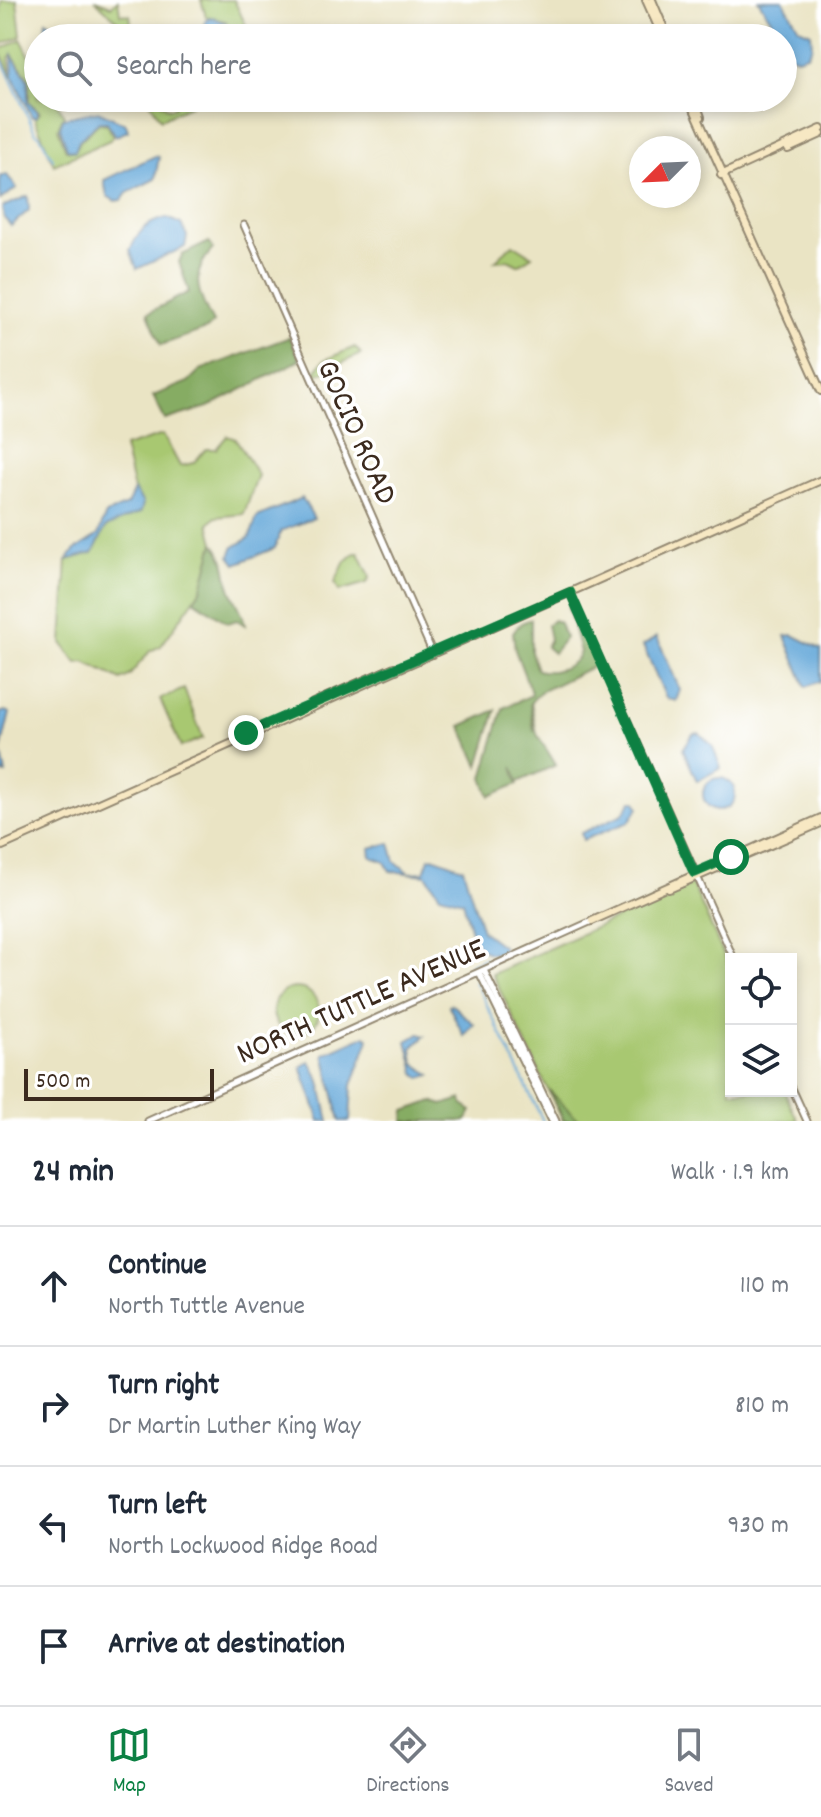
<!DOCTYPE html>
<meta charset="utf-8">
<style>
body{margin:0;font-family:Dekko,sans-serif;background:#f6f6f7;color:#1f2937}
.controls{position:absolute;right:24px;bottom:24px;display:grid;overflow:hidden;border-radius:0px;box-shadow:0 4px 12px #0003}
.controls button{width:72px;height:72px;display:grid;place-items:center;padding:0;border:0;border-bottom:2px solid #e0e1e3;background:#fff;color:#1f2937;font:40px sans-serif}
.compass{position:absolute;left:629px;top:136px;width:72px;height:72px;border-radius:50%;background:#fff;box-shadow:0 4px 12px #0003;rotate:246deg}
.scale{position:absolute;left:24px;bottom:20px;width:190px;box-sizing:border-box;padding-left:8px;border:4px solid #3b2a1e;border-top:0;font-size:22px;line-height:28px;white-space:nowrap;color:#3b2a1e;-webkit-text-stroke:6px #fff;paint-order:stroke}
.stop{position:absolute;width:24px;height:24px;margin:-18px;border:6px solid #0b8043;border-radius:50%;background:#fff}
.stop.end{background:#0b8043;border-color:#fff;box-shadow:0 2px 8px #0008}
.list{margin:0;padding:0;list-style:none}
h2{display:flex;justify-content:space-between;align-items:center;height:104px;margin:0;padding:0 32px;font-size:34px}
h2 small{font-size:26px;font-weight:400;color:#747a83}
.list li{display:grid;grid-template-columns:52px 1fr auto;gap:24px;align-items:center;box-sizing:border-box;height:120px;padding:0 32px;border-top:2px solid #e0e1e3}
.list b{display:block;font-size:30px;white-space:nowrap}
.list p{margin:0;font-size:26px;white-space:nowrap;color:#747a83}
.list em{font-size:26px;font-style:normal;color:#747a83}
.icon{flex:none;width:44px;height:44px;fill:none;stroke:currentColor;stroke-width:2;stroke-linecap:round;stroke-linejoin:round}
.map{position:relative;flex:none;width:821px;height:1121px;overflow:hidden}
.search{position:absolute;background:#fff;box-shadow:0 4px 12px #0003;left:24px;right:24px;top:24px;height:88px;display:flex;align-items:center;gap:20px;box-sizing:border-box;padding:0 28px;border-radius:44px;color:#747a83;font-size:30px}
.sheet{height:584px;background:#fff}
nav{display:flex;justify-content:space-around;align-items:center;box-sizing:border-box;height:112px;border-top:2px solid #e0e1e3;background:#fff;font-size:22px;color:#747a83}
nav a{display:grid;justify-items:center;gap:4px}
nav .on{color:#0b8043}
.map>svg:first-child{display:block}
</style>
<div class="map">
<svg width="821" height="1121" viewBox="0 0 821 1121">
<rect width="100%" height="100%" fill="#fff"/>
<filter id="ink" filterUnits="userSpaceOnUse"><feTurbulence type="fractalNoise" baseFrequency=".0125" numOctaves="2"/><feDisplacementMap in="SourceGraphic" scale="16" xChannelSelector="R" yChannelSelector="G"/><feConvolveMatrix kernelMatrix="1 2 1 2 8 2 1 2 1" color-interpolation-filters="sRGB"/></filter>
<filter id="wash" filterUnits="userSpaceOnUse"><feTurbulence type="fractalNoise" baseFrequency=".006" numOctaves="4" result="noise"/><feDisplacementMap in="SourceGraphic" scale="32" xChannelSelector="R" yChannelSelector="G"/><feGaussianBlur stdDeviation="1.8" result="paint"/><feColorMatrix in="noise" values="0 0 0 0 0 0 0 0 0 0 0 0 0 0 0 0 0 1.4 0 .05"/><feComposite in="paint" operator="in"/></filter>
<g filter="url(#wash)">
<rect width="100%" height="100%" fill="#eae4c4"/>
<path fill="#a8c871" stroke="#727948" stroke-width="2" d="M17,0L21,36L0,45L1,1Z
M95,0L111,6L118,0L120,14L130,15L133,38H126L116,19Z
M201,0H234L252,38L231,37L226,21L206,17Z
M21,39L38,72V98H54L64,115L58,128L66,150L75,151L80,141L99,123L107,124L113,136L110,140L54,165L35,119L40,112L29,102V79L12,54L9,58L11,77L0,50Z
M147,98H155L169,109L175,107L177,98H189L191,105L161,119Z
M513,244L532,256L518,265L508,260L495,261Z
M355,347L361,354L317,375L315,371L324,360Z
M163,435L180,466L193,463L206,449H216L227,436L236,439L258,475L244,514L216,517L209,523L214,543L202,588L161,646L150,651L129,676L121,680L85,662L77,663L62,643L67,560L93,553L106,527L141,511L143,503L134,490L124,447Z
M355,553H359L370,576L367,583L339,591L335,582L344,563Z
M184,689L203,738L181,747L160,699Z
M692,884L731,971V1091H784L798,1121H563L492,974Z
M273 1011a23 23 0 1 1 46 0a23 23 0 1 1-46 0Z"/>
<path fill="#86ac63" stroke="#606b40" stroke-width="2" d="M209,242L213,249C189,273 198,295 213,323L207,329L161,345L148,313L189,292L179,262L182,255Z
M290,337L300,360L208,407L165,420L153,396L188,382L200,370Z
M214,543C229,560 224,575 232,593C237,605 243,611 245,625L237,620L228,623L194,600L202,588Z
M571,601L598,664L540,692L530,703L534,732L531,703L537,734L556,765L518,782L513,767L518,784L490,796L483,778L503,708L532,695L515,650L513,632L521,623L531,619V652L537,670C552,674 575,668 580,652L568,607Z
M553,620L560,623L565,638L553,653L546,647L550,639L547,625Z
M496,710L479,766L461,726Z
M549,1090L579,1121H564Z
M462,1099L463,1105L472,1111L466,1121H404L405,1111L433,1101L442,1105Z"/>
<path fill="#65a8d9" stroke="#50697c" stroke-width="2" d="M758,0H783L799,28L811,33L812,45L807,55L797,58L787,54L783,38Z
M213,17L227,24L230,38H201L206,20Z
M46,21L53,25L63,23L71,38L45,32Z
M12,55L28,80V102L38,111L37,117H32L13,77Z
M98,111L126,124L128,131L116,136L107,122H99L79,140L75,151L67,149L60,127L63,118Z
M155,156L159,157L155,179L127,193L122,200L115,201L107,196L104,180Z
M7,175L17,188L0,200V176Z
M28,196L29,210L11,226L4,218L2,207Z
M167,218L181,224L187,236L185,247L137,269L130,250C139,231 146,222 167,218Z
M134,490L143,503L141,512L106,527L93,553L67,560L75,550L98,535L106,514L127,505Z
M302,498L314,518L281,531L275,548L236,564L230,556L233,548L250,537L257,517Z
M793,635L821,649V681L806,687L785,636Z
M657,637L680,690L676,701L666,698L643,646Z
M5,711L10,713L1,750L6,774L0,773V713Z
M699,733L712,745L721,768L697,781L683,749L693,734Z
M703 794a16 16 0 1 1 32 0a16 16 0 1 1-32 0Z
M632,801H636L639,807L629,822L583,840L581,833L623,814Z
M390,843L395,861L409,873L424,872L429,858L433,857L463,868L482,931L503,947V952C471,962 470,924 463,901L440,895L426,875L390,871L385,862L371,857L370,848Z
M451,1004L474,1024L464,1036L449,1006Z
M419,1034L425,1036L412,1048L414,1063L431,1075L421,1078L415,1073L407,1041Z
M366,1035L369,1039L352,1085L350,1121H340L324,1054Z
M310,1061L320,1081L329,1121H320L301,1067Z"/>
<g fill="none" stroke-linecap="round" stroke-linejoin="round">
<path stroke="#65a8d9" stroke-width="2" d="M0,56L35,132L40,136L53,159
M470,970V965L485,958
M475,981L543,1121"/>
</g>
</g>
<g filter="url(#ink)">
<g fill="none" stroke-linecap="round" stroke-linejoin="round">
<g stroke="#928771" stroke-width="9">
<path id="tertiary" d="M244,225L433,654
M570,592L734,959
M484,970L556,1121
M479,972L552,1121
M791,1086L807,1121
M148,1121L592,921"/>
</g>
<g stroke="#928771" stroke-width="10">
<path id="secondary" d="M646,0L663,38
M652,0L668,38
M689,98L821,391
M694,98L701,117
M788,149L821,134
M721,175L821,129
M313,703L394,667
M0,847L821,480
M669,889L821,823
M592,921L821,818"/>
</g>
<use href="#tertiary" stroke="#fff" stroke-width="5"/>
<use href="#secondary" stroke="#f7e8c3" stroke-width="6"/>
</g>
</g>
<g fill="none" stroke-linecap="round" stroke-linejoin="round" filter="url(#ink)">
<path stroke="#0b8043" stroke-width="10" d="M246,733L570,592L694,873L731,857"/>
</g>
<g text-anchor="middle" stroke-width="7" stroke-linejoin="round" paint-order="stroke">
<g font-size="32" fill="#3b2a1e" stroke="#fff">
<text transform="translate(359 431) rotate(66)" y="11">GOCIO ROAD</text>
<text transform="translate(360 999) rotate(-24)" y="11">NORTH TUTTLE AVENUE</text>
</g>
</g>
</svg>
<div class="controls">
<button><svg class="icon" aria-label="locate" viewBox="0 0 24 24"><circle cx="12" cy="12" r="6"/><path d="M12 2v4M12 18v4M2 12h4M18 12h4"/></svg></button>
<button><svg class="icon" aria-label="layers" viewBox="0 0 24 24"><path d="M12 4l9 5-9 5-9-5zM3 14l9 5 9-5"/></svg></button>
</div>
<svg class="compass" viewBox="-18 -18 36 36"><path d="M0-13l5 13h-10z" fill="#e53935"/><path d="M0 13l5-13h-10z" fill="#747a83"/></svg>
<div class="scale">500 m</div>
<div class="stop" style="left:731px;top:857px"></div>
<div class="stop end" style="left:246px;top:733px"></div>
<div class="search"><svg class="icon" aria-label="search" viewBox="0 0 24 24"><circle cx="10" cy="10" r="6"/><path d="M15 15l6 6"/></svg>Search here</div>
</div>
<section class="sheet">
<h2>24 min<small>Walk · 1.9 km</small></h2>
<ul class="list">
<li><svg class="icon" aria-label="ahead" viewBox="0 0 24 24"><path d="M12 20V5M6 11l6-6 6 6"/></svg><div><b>Continue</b><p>North Tuttle Avenue</p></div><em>110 m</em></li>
<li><svg class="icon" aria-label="right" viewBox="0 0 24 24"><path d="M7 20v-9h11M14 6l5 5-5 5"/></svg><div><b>Turn right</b><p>Dr Martin Luther King Way</p></div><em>810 m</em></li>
<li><svg class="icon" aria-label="left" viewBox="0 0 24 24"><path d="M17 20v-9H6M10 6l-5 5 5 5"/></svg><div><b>Turn left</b><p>North Lockwood Ridge Road</p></div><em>930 m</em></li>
<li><svg class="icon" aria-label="arrive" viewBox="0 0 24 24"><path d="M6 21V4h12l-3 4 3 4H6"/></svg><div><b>Arrive at destination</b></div></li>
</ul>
</section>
<nav>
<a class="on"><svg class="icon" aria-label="map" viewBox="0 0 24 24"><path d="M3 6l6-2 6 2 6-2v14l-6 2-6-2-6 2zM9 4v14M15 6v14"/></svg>Map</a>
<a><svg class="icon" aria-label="directions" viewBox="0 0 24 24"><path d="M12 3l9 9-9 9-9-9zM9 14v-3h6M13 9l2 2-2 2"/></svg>Directions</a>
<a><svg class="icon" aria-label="saved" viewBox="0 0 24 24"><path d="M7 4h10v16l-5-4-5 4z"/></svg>Saved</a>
</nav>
